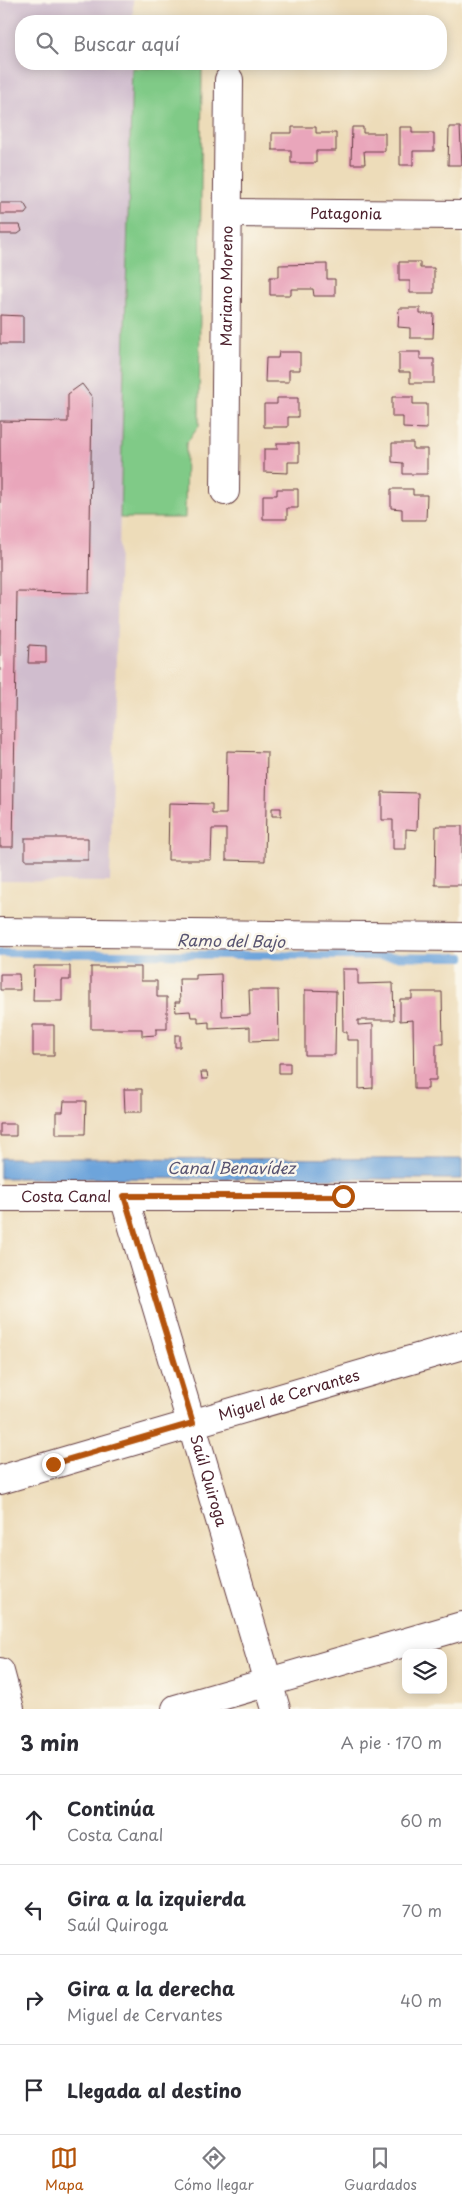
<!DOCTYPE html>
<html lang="es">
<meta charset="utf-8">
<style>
body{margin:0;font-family:"Playpen Sans",sans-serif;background:#f7f7f7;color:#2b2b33}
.controls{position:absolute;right:15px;bottom:15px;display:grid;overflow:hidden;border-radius:10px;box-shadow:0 2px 12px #0003}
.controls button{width:45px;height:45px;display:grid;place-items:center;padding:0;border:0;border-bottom:1px solid #e1e1e2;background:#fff;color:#2b2b33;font:25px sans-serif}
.stop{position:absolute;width:15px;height:15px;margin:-11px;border:4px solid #b45309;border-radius:50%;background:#fff}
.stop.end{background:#b45309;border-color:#fff;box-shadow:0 1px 5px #0008}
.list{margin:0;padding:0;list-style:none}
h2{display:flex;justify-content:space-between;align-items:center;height:65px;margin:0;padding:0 20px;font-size:21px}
h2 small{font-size:16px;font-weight:400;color:#7c7c81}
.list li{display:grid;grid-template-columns:32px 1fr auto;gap:15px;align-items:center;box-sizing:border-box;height:90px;padding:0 20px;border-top:1px solid #e1e1e2}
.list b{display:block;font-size:19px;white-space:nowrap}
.list p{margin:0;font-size:16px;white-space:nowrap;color:#7c7c81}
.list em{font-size:16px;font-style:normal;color:#7c7c81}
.icon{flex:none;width:28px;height:28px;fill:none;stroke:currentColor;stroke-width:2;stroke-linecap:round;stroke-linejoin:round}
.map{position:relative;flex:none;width:462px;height:1709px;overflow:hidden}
.search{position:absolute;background:#fff;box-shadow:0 2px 12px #0003;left:15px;right:15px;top:15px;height:55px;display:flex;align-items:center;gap:12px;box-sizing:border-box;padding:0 18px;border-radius:20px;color:#7c7c81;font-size:19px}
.sheet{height:425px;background:#fff}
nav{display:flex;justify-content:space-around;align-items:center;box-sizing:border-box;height:70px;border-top:1px solid #e1e1e2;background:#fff;font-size:14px;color:#7c7c81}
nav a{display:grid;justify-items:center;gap:2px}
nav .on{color:#b45309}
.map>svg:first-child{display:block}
</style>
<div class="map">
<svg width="462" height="1709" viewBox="0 0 462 1709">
<rect width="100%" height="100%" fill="#fbf7ec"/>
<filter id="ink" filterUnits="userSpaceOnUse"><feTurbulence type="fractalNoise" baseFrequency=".02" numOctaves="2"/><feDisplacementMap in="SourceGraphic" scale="10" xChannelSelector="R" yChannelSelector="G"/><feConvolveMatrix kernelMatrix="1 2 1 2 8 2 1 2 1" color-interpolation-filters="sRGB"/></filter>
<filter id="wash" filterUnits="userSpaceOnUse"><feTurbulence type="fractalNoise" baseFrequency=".0096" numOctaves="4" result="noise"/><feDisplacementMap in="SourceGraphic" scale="20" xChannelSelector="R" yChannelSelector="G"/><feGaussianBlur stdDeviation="1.12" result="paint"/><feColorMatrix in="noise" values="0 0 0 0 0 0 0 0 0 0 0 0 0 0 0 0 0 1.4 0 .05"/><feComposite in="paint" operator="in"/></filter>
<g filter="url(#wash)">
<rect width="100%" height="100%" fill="#eddcb9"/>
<path fill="#d0bdce" d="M0,0H133V21H21V64H132L110,882L0,881Z"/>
<path fill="#80ca87" stroke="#657459" d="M132,68L202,69L199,426L186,444L185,518H120Z"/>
<path fill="#6da4db" stroke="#5c6283" d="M0,1158L462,1159V1179L0,1178Z"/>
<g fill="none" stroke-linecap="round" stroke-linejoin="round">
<path stroke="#6da4db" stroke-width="8" d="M0,953L462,957"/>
</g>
<g id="blocks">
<path fill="#e9a6bb" d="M292,127H316V133H336V151H316V163H291V150H272V133H292Z
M352,127H363V133H385V151H364L365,164H351Z
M400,127H412V133H434V151H413V165H400Z
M449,127H460L462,165H448Z
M0,203H24L28,210L25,214H0Z
M0,225H20L22,231L18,234H0Z
M399,262H420V268H434V293H410V281H399Z
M327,264V279H335V296H314L313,289H291V295H270V277H279V265Z
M399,308H420V314H434L433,338H410V328L398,327Z
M0,315L23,316V344H0Z
M279,352H300V370H289V382H265L266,358H278Z
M399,352H420V359H434V383H410V372H399Z
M82,384L92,397L89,593L17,592L13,847H0V421L68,422V394Z
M392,397H413V404H427V429L403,428V417H392Z
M277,398H298V417H288V427H264V404H277Z
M277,443H299V462H288V473L264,472V449H277Z
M392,443H413V449H427V474H403V463L392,462Z
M277,489H298V508H287V519H263V495H277Z
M391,489H413V495H427L426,520H402V509L391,508Z
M29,645L46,646V663H28Z
M227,751L267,752L265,861L226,860V829H212L211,860H168L169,803L212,804V814H226Z
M382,792L418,793L417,830L406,829V849H393V820H382Z
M272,808H281V816H272Z
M436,826H462V885H435Z
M25,838H88V860H25Z
M34,966H70V980H62V1001H33Z
M91,967H141V981H157V997H167V1029H156V1035L142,1036V1029H91Z
M342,969H358V984L393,983L394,1020H358V1025L373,1024V1088L359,1089V1040H347V1032H343Z
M0,974H19L20,990H0Z
M221,974L222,1016L250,1015L249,990H278L279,1040L250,1041V1027L209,1029V1022L198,1023V1017H191L190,1011L176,1012L175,1002H180L179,979H196V975Z
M305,990L336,991L335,1055H305Z
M412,992H442L443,1044H436V1080H428V1089H414L413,1020L400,1021V999H412Z
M33,1025H54V1056H33Z
M175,1035H180V1047H175Z
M279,1063H290V1073H279Z
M201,1072H207L208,1079H202Z
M124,1089H142V1112H125Z
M64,1101H86L85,1134H56V1112H63Z
M0,1124H16V1136H0Z"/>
</g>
</g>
<g filter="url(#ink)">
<use href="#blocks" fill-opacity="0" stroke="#623b40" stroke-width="1"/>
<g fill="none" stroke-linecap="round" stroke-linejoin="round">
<g stroke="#623b40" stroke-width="30">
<g id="minor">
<path id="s1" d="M228,213L462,215"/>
<path id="s2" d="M225,491L229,80"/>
<path id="s3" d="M0,1197H462"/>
<path id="s4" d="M124,1197L276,1709"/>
<path id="s5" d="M0,1480L462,1345"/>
<path d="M0,1672L10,1709"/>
<path d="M176,1709L462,1626"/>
</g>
</g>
<g stroke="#623b40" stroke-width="30">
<path id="major" d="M0,932L462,937"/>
</g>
<use href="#minor" stroke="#fff" stroke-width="28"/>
<use href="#major" stroke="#fff" stroke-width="28"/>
</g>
</g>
<g fill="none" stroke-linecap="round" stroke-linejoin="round" filter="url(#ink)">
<path stroke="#b45309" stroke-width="6" d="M53,1464L193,1423L124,1196H343"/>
</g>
<g text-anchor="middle" stroke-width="5" stroke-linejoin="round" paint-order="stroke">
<g font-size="15" fill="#4a1f2b" stroke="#fbf7ec">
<text dy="5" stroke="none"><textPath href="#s1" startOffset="118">Patagonia</textPath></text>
<text dy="5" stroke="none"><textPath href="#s2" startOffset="205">Mariano Moreno</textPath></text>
<text dy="5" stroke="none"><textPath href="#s3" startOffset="66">Costa Canal</textPath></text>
<text dy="5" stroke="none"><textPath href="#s5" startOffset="301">Miguel de Cervantes</textPath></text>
<text dy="5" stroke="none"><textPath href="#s4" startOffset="296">Saúl Quiroga</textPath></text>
</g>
<g font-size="16" font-style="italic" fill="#585471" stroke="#fbf7ec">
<text transform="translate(231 941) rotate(1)" y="6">Ramo del Bajo</text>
<text x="231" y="1174">Canal Benavídez</text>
</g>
</g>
</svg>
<div class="controls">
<button><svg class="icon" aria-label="layers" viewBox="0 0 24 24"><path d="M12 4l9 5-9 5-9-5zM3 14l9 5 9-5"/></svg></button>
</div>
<div class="stop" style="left:343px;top:1196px"></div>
<div class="stop end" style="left:53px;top:1464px"></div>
<div class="search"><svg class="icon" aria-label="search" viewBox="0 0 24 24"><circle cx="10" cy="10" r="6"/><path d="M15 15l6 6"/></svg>Buscar aquí</div>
</div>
<section class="sheet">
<h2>3 min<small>A pie · 170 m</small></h2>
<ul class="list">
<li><svg class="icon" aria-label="ahead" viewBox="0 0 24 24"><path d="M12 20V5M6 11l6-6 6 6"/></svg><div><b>Continúa</b><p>Costa Canal</p></div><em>60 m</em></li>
<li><svg class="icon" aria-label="left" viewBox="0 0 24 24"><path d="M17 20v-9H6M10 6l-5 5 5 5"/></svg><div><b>Gira a la izquierda</b><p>Saúl Quiroga</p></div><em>70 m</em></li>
<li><svg class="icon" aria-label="right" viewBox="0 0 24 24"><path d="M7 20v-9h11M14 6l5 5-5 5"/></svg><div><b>Gira a la derecha</b><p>Miguel de Cervantes</p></div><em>40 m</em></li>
<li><svg class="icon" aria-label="arrive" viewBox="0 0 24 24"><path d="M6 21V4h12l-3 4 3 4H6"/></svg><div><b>Llegada al destino</b></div></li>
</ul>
</section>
<nav>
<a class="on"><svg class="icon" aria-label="map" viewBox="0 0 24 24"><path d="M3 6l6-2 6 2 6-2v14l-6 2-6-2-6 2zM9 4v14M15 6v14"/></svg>Mapa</a>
<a><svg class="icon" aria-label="directions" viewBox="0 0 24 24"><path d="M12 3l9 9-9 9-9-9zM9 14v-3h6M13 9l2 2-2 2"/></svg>Cómo llegar</a>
<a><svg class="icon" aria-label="saved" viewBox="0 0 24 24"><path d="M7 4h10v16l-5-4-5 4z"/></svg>Guardados</a>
</nav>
